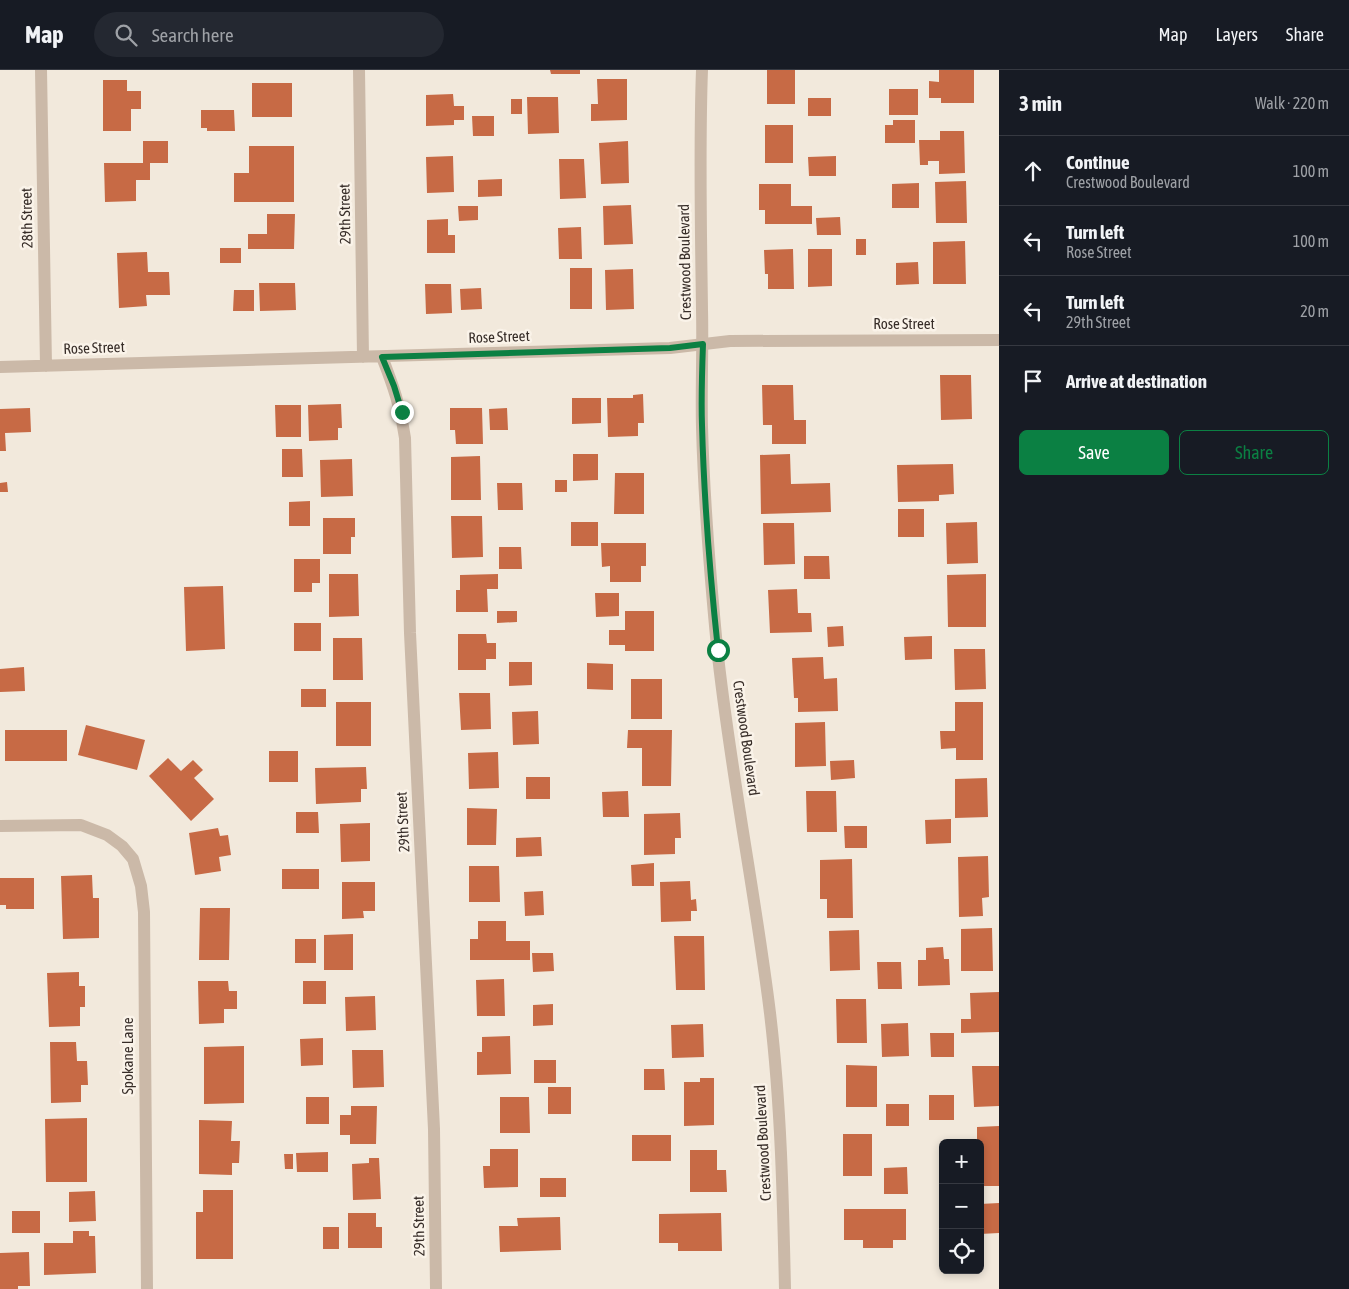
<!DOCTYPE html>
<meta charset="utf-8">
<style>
body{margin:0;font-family:"Asap Condensed",sans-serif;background:#242831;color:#f1f3f6}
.controls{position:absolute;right:15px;bottom:15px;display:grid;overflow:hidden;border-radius:8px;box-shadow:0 2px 8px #0003}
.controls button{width:45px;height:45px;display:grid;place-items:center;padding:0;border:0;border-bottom:1px solid #363941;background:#171b24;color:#f1f3f6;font:25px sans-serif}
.stop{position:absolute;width:15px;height:15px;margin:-11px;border:4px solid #0b8043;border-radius:50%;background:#fff}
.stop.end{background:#0b8043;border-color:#fff;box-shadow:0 1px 5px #0008}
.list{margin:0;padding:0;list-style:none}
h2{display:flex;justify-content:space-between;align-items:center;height:65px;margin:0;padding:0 20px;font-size:21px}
h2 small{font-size:16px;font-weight:400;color:#9ea1a6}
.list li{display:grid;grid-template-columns:32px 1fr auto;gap:15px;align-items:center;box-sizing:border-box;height:70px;padding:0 20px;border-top:1px solid #363941}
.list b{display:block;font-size:19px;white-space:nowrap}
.list p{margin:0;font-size:16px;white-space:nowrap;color:#9ea1a6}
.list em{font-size:16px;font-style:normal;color:#9ea1a6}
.actions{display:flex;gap:10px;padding:15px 20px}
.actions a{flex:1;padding:11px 0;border:1px solid #0b8043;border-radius:8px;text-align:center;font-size:18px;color:#0b8043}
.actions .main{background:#0b8043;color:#fff}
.icon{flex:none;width:28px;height:28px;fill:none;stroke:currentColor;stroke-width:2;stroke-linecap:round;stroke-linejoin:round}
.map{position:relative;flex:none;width:999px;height:1219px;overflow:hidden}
header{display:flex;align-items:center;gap:30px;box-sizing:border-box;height:70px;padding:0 25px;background:#171b24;border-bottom:1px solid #363941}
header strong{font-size:24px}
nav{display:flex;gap:28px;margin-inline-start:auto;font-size:18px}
.search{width:350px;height:45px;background:#242831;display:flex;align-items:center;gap:12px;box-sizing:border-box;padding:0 18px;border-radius:28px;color:#9ea1a6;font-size:19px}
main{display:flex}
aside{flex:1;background:#171b24}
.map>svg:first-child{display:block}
</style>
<header>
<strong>Map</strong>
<div class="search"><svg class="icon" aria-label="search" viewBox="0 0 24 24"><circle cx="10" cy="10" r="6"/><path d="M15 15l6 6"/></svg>Search here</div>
<nav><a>Map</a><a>Layers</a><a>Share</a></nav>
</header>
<main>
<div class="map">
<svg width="999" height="1219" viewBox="0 0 999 1219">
<rect width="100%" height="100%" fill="#f2e9dc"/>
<path fill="#c76a45" d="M550,0H580V4H551Z
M767,0H795V34H767Z
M939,0H974V33H941V28H929V11L939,12Z
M597,9H627V50L591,51V34H598Z
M103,10H127V21H141V39H131V61H103Z
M252,13H292V47H252Z
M889,19H918V45H889Z
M453,24L454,36H464V50H454V55L426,56V25Z
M527,27H558L559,63L528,64Z
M808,28H831V46H808Z
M511,29H522V44H511Z
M201,40H234L235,61H207V58H201Z
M472,46H494V66H473Z
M893,50H915V73H885V55H893Z
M765,55H793V93H765Z
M940,61H964L965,103L939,104V91H928V95H920L919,70H940Z
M143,71H168V93H150V110H136V131L105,132L104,93H143Z
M628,71L629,113L601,114L599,73Z
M249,76H294V132H234V103H249Z
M453,86L454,122L427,123L426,87Z
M836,86V106H809L808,87Z
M559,89H584L586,128L560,129Z
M502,109V126L478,127V110Z
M966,111L967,153H936L935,112Z
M919,113V138H892V114Z
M759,114H791V136H812V154H765V140H759Z
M631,135L633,174L604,175L603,136Z
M458,136H478V150L459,151Z
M267,144H295L294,179H248V164H267Z
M840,147L841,165H817L816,148Z
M448,149V165H455V183H427V150Z
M581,157L582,189H559L558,158Z
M856,169H866V185H856Z
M965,171L966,214H933V172Z
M220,178H241V193H220Z
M793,179L794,219H768V204H765L764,180Z
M808,179H832V216L808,217Z
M147,182L148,202H169L170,225H146L147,236L119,238L117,183Z
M918,192L919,214L896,215V193Z
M570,198H592V239H570Z
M633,199L634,239L606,240L605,200Z
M259,213H295L296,240L260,241Z
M425,214H451L452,243L426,244Z
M481,218L482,239L461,240L460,219Z
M234,220H254V241H233Z
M940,305H971L972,349L941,350Z
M762,315H793L794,350H806V374H772V355H763Z
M643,324L644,353H638V366L608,367L607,328H633V325Z
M572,328H601V353L572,354Z
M341,334L342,358H338V370L309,371L308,335Z
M275,335H301V367H276Z
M30,338L31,362L5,363L6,381H0V339Z
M450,338H482L483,374H456L455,360H450Z
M507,338L508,360H490L489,339Z
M282,379H302L303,407H282Z
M573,384H598V410L573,411Z
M790,384L791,414L830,413L831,442L761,444L760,385Z
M480,386L481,430H451V387Z
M352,389L353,426L321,427L320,390Z
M953,394L954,424L939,425V431L898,432L897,395Z
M615,403H644V444H614Z
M555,410H567V422H555Z
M7,412L8,422H0V413Z
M497,413H522L523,440H498Z
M310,431V456H289V432Z
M898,439H924V467H898Z
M451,446H482L483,487L452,488Z
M323,448H355V467H351V484H323Z
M571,452H598V476H571Z
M977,452L978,493L947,494L946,453Z
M763,453H794L795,494L764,495Z
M601,473H646V496H641V512H610V496L602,497Z
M499,477H521L522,499H499Z
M804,486H829L830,509H804Z
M294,489H320V513H312V522H294Z
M329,504H358L359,546L329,547Z
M498,504V519H487L488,542H456V520H460V505Z
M986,504V557H948L947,505Z
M223,516L225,579L186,581L184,517Z
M797,519L798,543H811L812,562L770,563L768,520Z
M595,523H619V546L596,547Z
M497,541H517V552L497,553Z
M625,541H654V581H625V575H609V560H625Z
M294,553H321V581H294Z
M843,556L844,576L828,577L827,557Z
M458,564H486L487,573H496V589H486V600H458Z
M932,566V589L905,590L904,567Z
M333,568H362L363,610H333Z
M954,579H985L986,619L955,620Z
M823,587L824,609L837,608L838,641L798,642V628H794L792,588Z
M509,592H532V615L509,616Z
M587,593L613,594V620L587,619Z
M24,597L25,621L0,622V599Z
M631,609H662V649H631Z
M301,619H326V637H301Z
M459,623H490L491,659L461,660Z
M336,632H371V676H336Z
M955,632H983V690H956V678L941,679L940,661H955Z
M538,641L539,674L513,675L512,642Z
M825,652L826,696L795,697V653Z
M86,655L145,670L137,700L78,685Z
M5,660H67V691H5Z
M628,660H672L671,716H642V678H627Z
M269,681H298V712H269Z
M498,682L499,718L469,719L468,683Z
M168,688L181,701L193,690L203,700L194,708L214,729L191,751L149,706Z
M854,690L855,708L831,710L830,691Z
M366,697L367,719H361V732L316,734L315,698Z
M526,707H550V729H526Z
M987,708L988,747L955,748V709Z
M628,721L629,747H603L602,722Z
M806,721H836L837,762H807Z
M467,738L497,739L496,775H467Z
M296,742H318L319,763H296Z
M680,743L681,768H675V784L644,785V744Z
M951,749V773L926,774L925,750Z
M370,753V791L341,792L340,754Z
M844,756H867V778H845Z
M218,758L220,766L228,765L231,785L219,787L221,801L195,805L189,763Z
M541,767L542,786L516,787V768Z
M988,786L989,827L982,828L983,846L959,847L958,787Z
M852,789L853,848H827V829H820V790Z
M654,793V816H632L631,795Z
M469,796H499L500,832H469Z
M282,799H319V819H282Z
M92,805L93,828H99V868L63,869L61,806Z
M0,808H34V839H6V835H0Z
M690,811L691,830L696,829L697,841H691V851L661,852L660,812Z
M342,812H375V841H363L364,848L342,849Z
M543,821L544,845L525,846L524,822Z
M200,838H230L229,890H199Z
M478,851H506V871H530V890H470V869H478Z
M992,858L993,901H961V859Z
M859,860L860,900L830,901L829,861Z
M353,864V900H324V865Z
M674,866H704L705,920H676Z
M295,869H316V893H295Z
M943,877L944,889H949L950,915L918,916V890H926V878Z
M532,883H553L554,901L533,902Z
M877,892H901L902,919H878Z
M79,902V916H85V937H80V956L49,957L47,903Z
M504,909L505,946H477L476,910Z
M198,911H228L229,921H237V939H224V953L199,954Z
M303,911H326V934H303Z
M999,922V962L961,963V949H971L970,923Z
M375,926L376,960L346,961L345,927Z
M836,929H866L867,973H837Z
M553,934V955L533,956V935Z
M908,953L909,986L882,987L881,954Z
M703,954L704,987L672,988L671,955Z
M930,963H954V987H931Z
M510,966L511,1004L477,1005V982H482V967Z
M323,968V995L301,996L300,969Z
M50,972H76L77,991H87L88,1015H81V1032L51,1033Z
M244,976V1033L204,1034V977Z
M352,980H383L384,1017L353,1018Z
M534,990H556V1013H534Z
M846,995L877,996V1037H846Z
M972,996H999V1036L974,1037Z
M644,999H664L665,1020H644Z
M700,1008H714V1055L684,1056V1012H700Z
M548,1017H571V1044H548Z
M929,1025H954V1050H929Z
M306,1027H329V1054H306Z
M500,1027H529L530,1063H500Z
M886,1034H909V1056H886Z
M351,1036H377L376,1074H350V1065H340V1045H351Z
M87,1048V1112H46L45,1049Z
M199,1050L232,1051L231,1071H240L239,1093H232V1105L199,1104Z
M999,1056V1116H980V1073H977V1057Z
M843,1064H872V1106H843Z
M632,1065H671V1091H632Z
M490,1079H518V1117L484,1118L483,1096H490Z
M690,1080H717V1100H726L727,1122H690Z
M328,1082V1102H297L296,1083Z
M284,1084H293V1099H285Z
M369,1088H379L381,1129L353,1130L352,1094L369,1093Z
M907,1097L908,1124H884V1098Z
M540,1108H566V1127H540Z
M203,1120H233V1189H196V1142H203Z
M95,1121L96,1151L69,1152V1122Z
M999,1133V1163L980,1164V1134Z
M844,1139H906V1170H893V1178H863V1170H844Z
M12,1141H40V1163H12Z
M348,1143H376V1157H382V1178H348Z
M721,1143L722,1181H678V1173H659V1144Z
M560,1147L561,1180L500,1182L499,1156H518L517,1148Z
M323,1157H339V1179H323Z
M73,1161H89V1166H95L96,1203L44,1205V1173H73Z
M29,1182L30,1216H18V1219H0V1183Z"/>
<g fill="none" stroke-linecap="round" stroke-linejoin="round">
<path stroke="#cbb9a8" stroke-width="12" d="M41,0L46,296
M359,0L363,287
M382,287C393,315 401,338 405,368L410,563L434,1059L436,1219
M0,297L670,278L730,271L999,270
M0,756L81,755L107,765L122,776L133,789L141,816L144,842L147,1219"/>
<path stroke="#cbb9a8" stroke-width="12" d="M702,0C699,80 701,160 702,240C703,279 701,318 702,357C704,430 710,504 717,577C730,700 755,821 770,943C781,1035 783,1127 785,1219"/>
</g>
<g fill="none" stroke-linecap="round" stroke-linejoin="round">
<path stroke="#0b8043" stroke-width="6" d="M402,342L394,316L382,287L670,278L703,274C702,301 701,328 702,355C704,430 710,505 718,580"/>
</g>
<g text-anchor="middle" stroke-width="5" stroke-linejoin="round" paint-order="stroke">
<g font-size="15" fill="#372d28" stroke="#faf3e9">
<text transform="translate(345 144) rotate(-91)" y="5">29th Street</text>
<text transform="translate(27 148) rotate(-91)" y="5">28th Street</text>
<text transform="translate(685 192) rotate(-91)" y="5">Crestwood Boulevard</text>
<text x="904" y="259">Rose Street</text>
<text transform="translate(499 267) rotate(-2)" y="5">Rose Street</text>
<text transform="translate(94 278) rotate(-2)" y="5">Rose Street</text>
<text transform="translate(746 668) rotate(82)" y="5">Crestwood Boulevard</text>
<text transform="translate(403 752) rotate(-93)" y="5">29th Street</text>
<text transform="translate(128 986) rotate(-90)" y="5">Spokane Lane</text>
<text transform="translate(763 1073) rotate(-93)" y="5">Crestwood Boulevard</text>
<text transform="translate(419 1156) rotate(-91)" y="5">29th Street</text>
</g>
</g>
</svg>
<div class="controls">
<button>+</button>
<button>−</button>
<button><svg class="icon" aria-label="locate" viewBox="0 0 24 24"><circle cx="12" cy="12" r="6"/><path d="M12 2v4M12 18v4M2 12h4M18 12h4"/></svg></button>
</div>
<div class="stop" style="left:718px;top:580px"></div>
<div class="stop end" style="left:402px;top:342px"></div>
</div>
<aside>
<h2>3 min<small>Walk · 220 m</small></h2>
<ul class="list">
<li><svg class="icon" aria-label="ahead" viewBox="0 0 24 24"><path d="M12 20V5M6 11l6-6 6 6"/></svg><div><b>Continue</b><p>Crestwood Boulevard</p></div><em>100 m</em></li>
<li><svg class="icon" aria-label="left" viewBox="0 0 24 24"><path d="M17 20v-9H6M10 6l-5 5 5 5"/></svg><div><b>Turn left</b><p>Rose Street</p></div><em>100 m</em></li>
<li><svg class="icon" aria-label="left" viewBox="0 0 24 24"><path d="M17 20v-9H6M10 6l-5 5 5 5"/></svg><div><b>Turn left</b><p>29th Street</p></div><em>20 m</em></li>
<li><svg class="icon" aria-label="arrive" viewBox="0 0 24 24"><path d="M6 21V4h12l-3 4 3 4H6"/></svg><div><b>Arrive at destination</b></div></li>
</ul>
<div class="actions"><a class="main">Save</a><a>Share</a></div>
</aside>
</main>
